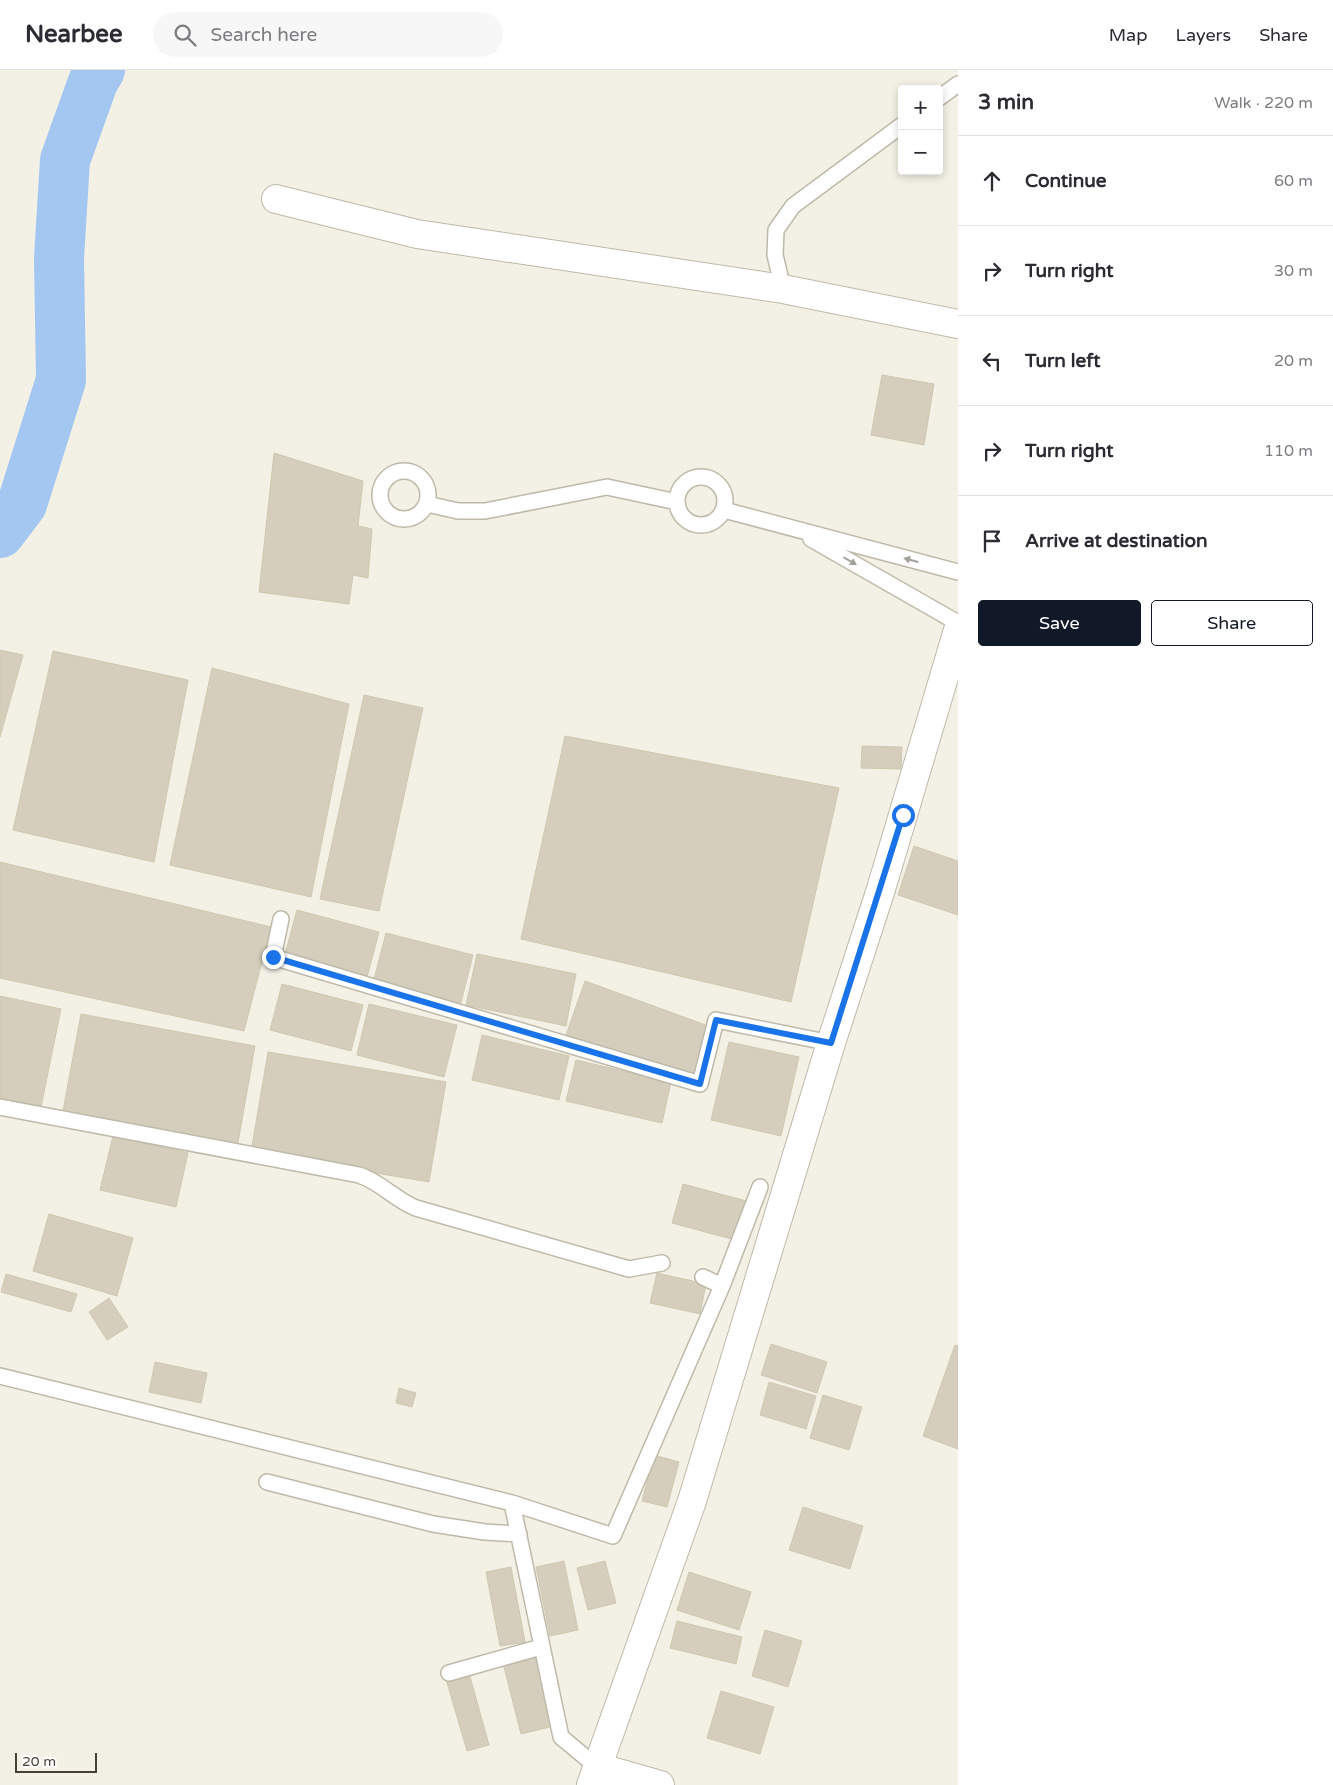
<!DOCTYPE html>
<meta charset="utf-8">
<style>
body{margin:0;font-family:"Varela Round",sans-serif;background:#f7f7f7;color:#2b2b33}
.controls{position:absolute;right:15px;top:15px;display:grid;overflow:hidden;border-radius:5px;box-shadow:0 2px 8px #0003}
.controls button{width:45px;height:45px;display:grid;place-items:center;padding:0;border:0;border-bottom:1px solid #e1e1e2;background:#fff;color:#2b2b33;font:25px sans-serif}
.scale{position:absolute;left:15px;bottom:12px;width:82px;box-sizing:border-box;padding-left:5px;border:2px solid #464135;border-top:0;font-size:14px;line-height:18px;white-space:nowrap;color:#464135;-webkit-text-stroke:4px #fff;paint-order:stroke}
.stop{position:absolute;width:15px;height:15px;margin:-11px;border:4px solid #1a73e8;border-radius:50%;background:#fff}
.stop.end{background:#1a73e8;border-color:#fff;box-shadow:0 1px 5px #0008}
.list{margin:0;padding:0;list-style:none}
h2{display:flex;justify-content:space-between;align-items:center;height:65px;margin:0;padding:0 20px;font-size:21px}
h2 small{font-size:16px;font-weight:400;color:#7c7c81}
.list li{display:grid;grid-template-columns:32px 1fr auto;gap:15px;align-items:center;box-sizing:border-box;height:90px;padding:0 20px;border-top:1px solid #e1e1e2}
.list b{display:block;font-size:19px;white-space:nowrap}
.list em{font-size:16px;font-style:normal;color:#7c7c81}
.actions{display:flex;gap:10px;padding:15px 20px}
.actions a{flex:1;padding:11px 0;border:1px solid #111827;border-radius:5px;text-align:center;font-size:18px;color:#111827}
.actions .main{background:#111827;color:#fff}
.icon{flex:none;width:28px;height:28px;fill:none;stroke:currentColor;stroke-width:2;stroke-linecap:round;stroke-linejoin:round}
.map{position:relative;flex:none;width:958px;height:1715px;overflow:hidden}
header{display:flex;align-items:center;gap:30px;box-sizing:border-box;height:70px;padding:0 25px;background:#fff;border-bottom:1px solid #e1e1e2}
header strong{font-size:24px}
nav{display:flex;gap:28px;margin-inline-start:auto;font-size:18px}
.search{width:350px;height:45px;background:#f7f7f7;display:flex;align-items:center;gap:12px;box-sizing:border-box;padding:0 18px;border-radius:28px;color:#7c7c81;font-size:19px}
main{display:flex}
aside{flex:1;background:#fff}
.map>svg:first-child{display:block}
</style>
<header>
<strong>Nearbee</strong>
<div class="search"><svg class="icon" aria-label="search" viewBox="0 0 24 24"><circle cx="10" cy="10" r="6"/><path d="M15 15l6 6"/></svg>Search here</div>
<nav><a>Map</a><a>Layers</a><a>Share</a></nav>
</header>
<main>
<div class="map">
<svg width="958" height="1715" viewBox="0 0 958 1715">
<rect width="100%" height="100%" fill="#f3f1e6"/>
<g fill="none" stroke-linecap="round" stroke-linejoin="round">
<path stroke="#a3c7f0" stroke-width="50" d="M0,463L22,434L61,310L59,188L65,90L93,12L100,0"/>
</g>
<path fill="#d5cebc" stroke="#cfc7af" d="M882,305L934,314L924,375L871,365Z
M274,383L363,411L358,456L372,459L368,508L353,505L349,534L259,522Z
M0,580L23,585L0,667Z
M53,581L188,610L154,792L13,760Z
M212,598L349,634L311,827L170,795Z
M364,625L423,638L379,841L320,829Z
M565,666L839,718L791,932L521,869Z
M862,676L902,677L901,699L861,698Z
M914,776L958,791V845L898,825Z
M0,792L271,857L244,961L0,908Z
M297,840L379,862L366,911L284,888Z
M386,863L473,885L460,936L373,913Z
M477,884L576,904L566,956L466,935Z
M585,911L714,958L694,1011L566,965Z
M282,914L363,935L351,981L270,960Z
M0,926L61,939L41,1037L0,1028Z
M369,934L457,955L444,1007L357,985Z
M81,944L255,976L237,1078L62,1046Z
M482,965L569,986L559,1030L472,1010Z
M729,972L799,987L781,1066L711,1050Z
M268,982L446,1012L429,1112L251,1082Z
M576,990L671,1012L662,1053L566,1031Z
M113,1066L188,1083L176,1137L100,1120Z
M683,1114L750,1132L739,1171L672,1153Z
M49,1144L133,1168L117,1226L33,1201Z
M657,1203L706,1214L700,1244L650,1233Z
M6,1204L77,1224L71,1242L1,1222Z
M109,1228L128,1257L107,1270L89,1242Z
M771,1274L827,1292L817,1323L761,1305Z
M955,1275L958,1276V1379L923,1366Z
M155,1292L207,1303L201,1333L149,1322Z
M769,1312L816,1326L806,1359L760,1345Z
M399,1318L416,1323L412,1337L396,1333Z
M823,1325L862,1337L849,1380L810,1368Z
M654,1385L679,1392L667,1437L642,1431Z
M803,1437L863,1456L850,1499L789,1480Z
M564,1491L578,1560L550,1566L536,1497Z
M605,1491L616,1533L588,1540L577,1498Z
M511,1497L525,1572L500,1576L486,1502Z
M689,1502L751,1522L739,1560L677,1540Z
M677,1551L742,1567L736,1594L670,1578Z
M765,1560L802,1571L788,1617L752,1606Z
M540,1584L558,1655L521,1664L503,1593Z
M469,1603L489,1675L467,1681L446,1609Z
M721,1621L774,1637L760,1684L707,1668Z"/>
<g fill="none" stroke-linecap="round" stroke-linejoin="round">
<g stroke="#beb9a9" stroke-width="18">
<path id="service" d="M939,28L958,14
M783,219L775,185L776,160L793,136L902,55
M380 425a24 24 0 1 1 48 0a24 24 0 1 1-48 0Z
M677 431a24 24 0 1 1 48 0a24 24 0 1 1-48 0Z
M427,434L458,441H485L607,417L677,432
M724,440L958,502
M811,469L958,553
M281,849L273,887L700,1014L716,950L831,973
M0,1037L359,1105C381,1112 395,1130 416,1138L629,1199L662,1193
M703,1207L722,1216
M0,1306L512,1433L561,1667L597,1697
M267,1412L433,1454L485,1462L519,1464
M512,1433L613,1466L722,1216L760,1117
M449,1603L541,1577"/>
</g>
<g stroke="#beb9a9" stroke-width="30">
<path id="minor" d="M276,129L417,164L783,219L958,254
M597,1697L660,1715
M591,1715L692,1431L831,973L881,819L958,560"/>
</g>
<use href="#service" stroke="#fff" stroke-width="15"/>
<use href="#minor" stroke="#fff" stroke-width="28"/>
</g>
<defs><path id="oneway-solid" d="M-6-.8H1V-3.2L6.5 0L1 3.2V.8H-6Z" transform="scale(1.25)"/></defs>
<g fill="#a2a09a">
<use href="#oneway-solid" transform="translate(911 490) rotate(-165)"/>
<use href="#oneway-solid" transform="translate(850 491) rotate(30)"/>
</g>
<g fill="none" stroke-linecap="round" stroke-linejoin="round">
<path stroke="#1a73e8" stroke-width="6" d="M273,887L700,1014L716,950L831,973L903,745"/>
</g>
</svg>
<div class="controls">
<button>+</button>
<button>−</button>
</div>
<div class="scale">20 m</div>
<div class="stop" style="left:903px;top:745px"></div>
<div class="stop end" style="left:273px;top:887px"></div>
</div>
<aside>
<h2>3 min<small>Walk · 220 m</small></h2>
<ul class="list">
<li><svg class="icon" aria-label="ahead" viewBox="0 0 24 24"><path d="M12 20V5M6 11l6-6 6 6"/></svg><div><b>Continue</b></div><em>60 m</em></li>
<li><svg class="icon" aria-label="right" viewBox="0 0 24 24"><path d="M7 20v-9h11M14 6l5 5-5 5"/></svg><div><b>Turn right</b></div><em>30 m</em></li>
<li><svg class="icon" aria-label="left" viewBox="0 0 24 24"><path d="M17 20v-9H6M10 6l-5 5 5 5"/></svg><div><b>Turn left</b></div><em>20 m</em></li>
<li><svg class="icon" aria-label="right" viewBox="0 0 24 24"><path d="M7 20v-9h11M14 6l5 5-5 5"/></svg><div><b>Turn right</b></div><em>110 m</em></li>
<li><svg class="icon" aria-label="arrive" viewBox="0 0 24 24"><path d="M6 21V4h12l-3 4 3 4H6"/></svg><div><b>Arrive at destination</b></div></li>
</ul>
<div class="actions"><a class="main">Save</a><a>Share</a></div>
</aside>
</main>
